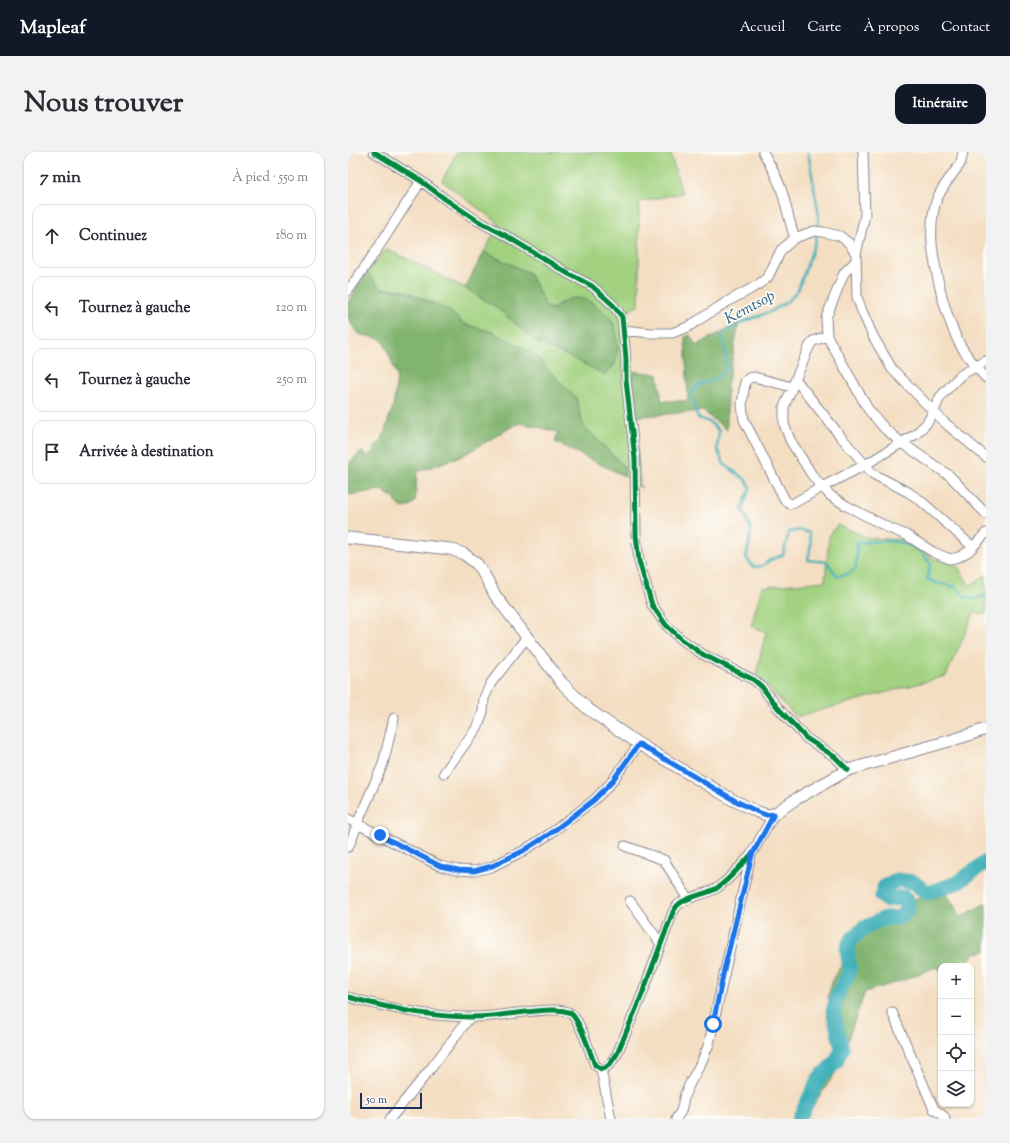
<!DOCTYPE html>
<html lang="fr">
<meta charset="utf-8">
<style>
body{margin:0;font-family:"Sorts Mill Goudy",serif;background:#f2f2f3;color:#2b2b33}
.controls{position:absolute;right:12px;bottom:12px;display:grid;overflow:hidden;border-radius:8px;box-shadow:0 1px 3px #0004}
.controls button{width:36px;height:36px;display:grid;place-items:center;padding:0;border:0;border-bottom:1px solid #e1e1e2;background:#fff;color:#2b2b33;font:20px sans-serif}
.scale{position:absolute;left:12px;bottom:10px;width:62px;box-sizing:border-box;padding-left:4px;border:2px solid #1b2f5e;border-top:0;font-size:11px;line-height:14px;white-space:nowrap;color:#1b2f5e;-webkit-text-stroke:3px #fdfcf7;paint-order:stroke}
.stop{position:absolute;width:12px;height:12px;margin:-9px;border:3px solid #1a73e8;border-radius:50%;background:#fff}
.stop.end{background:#1a73e8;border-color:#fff;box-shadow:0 1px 4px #0008}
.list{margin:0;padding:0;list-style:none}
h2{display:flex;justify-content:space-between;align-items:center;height:52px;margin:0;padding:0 16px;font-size:17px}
h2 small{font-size:13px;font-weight:400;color:#7c7c81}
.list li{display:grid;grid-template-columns:26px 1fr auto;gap:12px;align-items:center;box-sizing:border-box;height:64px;margin:0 8px 8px;padding:0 8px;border:1px solid #e1e1e2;border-radius:12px}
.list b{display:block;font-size:15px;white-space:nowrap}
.list em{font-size:13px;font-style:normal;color:#7c7c81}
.icon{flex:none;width:22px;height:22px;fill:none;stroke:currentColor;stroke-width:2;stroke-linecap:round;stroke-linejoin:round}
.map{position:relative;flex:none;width:638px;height:967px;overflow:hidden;border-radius:12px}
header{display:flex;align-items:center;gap:24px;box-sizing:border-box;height:56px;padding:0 20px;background:#111827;color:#fff}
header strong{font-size:19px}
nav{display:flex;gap:22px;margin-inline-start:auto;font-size:14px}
.intro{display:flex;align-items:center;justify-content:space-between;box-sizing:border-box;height:96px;padding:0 24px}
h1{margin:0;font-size:28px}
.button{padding:10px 18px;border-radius:12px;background:#111827;color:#fff;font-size:14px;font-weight:700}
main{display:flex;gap:24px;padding:0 24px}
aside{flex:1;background:#fff;border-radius:12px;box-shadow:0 1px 3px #0004}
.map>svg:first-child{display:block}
</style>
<header>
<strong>Mapleaf</strong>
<nav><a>Accueil</a><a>Carte</a><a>À propos</a><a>Contact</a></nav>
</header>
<div class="intro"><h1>Nous trouver</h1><a class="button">Itinéraire</a></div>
<main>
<aside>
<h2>7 min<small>À pied · 550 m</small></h2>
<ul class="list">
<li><svg class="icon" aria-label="ahead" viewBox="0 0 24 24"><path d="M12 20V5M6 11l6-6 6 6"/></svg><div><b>Continuez</b></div><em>180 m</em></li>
<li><svg class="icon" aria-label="left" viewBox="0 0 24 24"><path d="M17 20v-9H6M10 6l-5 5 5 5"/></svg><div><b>Tournez à gauche</b></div><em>120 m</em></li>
<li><svg class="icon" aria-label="left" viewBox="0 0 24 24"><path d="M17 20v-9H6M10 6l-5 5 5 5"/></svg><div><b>Tournez à gauche</b></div><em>250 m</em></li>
<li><svg class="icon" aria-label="arrive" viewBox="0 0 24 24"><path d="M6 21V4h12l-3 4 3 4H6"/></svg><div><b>Arrivée à destination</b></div></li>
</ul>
</aside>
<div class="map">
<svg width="638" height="967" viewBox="0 0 638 967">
<rect width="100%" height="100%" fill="#fdfcf7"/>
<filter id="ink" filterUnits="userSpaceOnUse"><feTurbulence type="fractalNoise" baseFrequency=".025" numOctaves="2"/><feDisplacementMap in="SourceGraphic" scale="8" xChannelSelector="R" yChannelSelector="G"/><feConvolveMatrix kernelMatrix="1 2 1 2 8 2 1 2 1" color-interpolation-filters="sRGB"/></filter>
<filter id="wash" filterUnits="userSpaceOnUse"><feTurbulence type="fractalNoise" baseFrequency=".012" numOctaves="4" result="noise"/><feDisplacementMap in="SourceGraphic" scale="16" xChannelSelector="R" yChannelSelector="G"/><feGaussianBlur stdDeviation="0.9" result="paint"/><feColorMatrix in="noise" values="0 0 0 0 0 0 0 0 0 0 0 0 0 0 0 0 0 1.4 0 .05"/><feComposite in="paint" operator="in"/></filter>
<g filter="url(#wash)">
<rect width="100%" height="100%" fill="#f4dec2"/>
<path fill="#a2d280" stroke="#5e806f" d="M109,0H322L334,41L291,50V153L279,160L286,265L293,336L276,324V315L235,273L228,246L144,180L116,172L100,158L55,138L34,137L29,133L19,120L39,97L117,136L148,155L189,190L202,197L216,202L215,149L205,157L198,155L181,121L136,100L151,72L94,29Z
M489,373L521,386L563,388L586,407L608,412L622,434L638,423V462L626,461L598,524L448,565L408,522L418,480L403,474L414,435L477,429L481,384Z"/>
<path fill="#81b46e" stroke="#4e7266" d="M136,100L181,121L198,155L205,157C212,152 220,145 229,146C243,147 262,162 267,175C270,182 270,204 267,211C266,215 260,219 257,223L216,202L202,197L189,190L148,155L117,136Z
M19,120L29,133L34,137L55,138L100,158L116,172L144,180L183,200L228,246L235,273L276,315V324L207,290L210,280L172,271L165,274L114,304L69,320L67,350L61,355L55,356L49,352L46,346L33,338L0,343V313L13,299L20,305L35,285L46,250L49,224L37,192L32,187L10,182L0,166V150Z
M391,170L379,235V278L355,259L286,265L283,219L310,222L314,249H340L337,185L342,183L348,194Z
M596,737L613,765L638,751V799L627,801L616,814H593V819L588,815L556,828L517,840L502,881L492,914L462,958L458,967H454L477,918L492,893L480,844L485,826L496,809L504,802L512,787L523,777L536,770L553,768L561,763L562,750L576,744Z"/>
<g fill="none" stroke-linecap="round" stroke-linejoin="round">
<path stroke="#40b0ba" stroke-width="2.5" d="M460,0L471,64L467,91L450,138L440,149L424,159L395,170L373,182L378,200V218L367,227L349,234L343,242L350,266C359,268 366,272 371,279L369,297L376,312L398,328L402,336L394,356L403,377L401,393L398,405L405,415L414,414L422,408L435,403L441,380L453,378L461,381L463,392L460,408L479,410L489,424L500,422L508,416L509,391C527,389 555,386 570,398C575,402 579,408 583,412L579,427L589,431L608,435L617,445L626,447L638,444"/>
<path stroke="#40b0ba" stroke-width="15" d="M451,967L471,926L488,910L494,896L485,859L490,842L502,819L499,797L502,789L516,776L537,766H550L557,761L560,752L556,745L538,748L534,744L536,735L550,728L565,730L579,741L609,731L638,710"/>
</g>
</g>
<g filter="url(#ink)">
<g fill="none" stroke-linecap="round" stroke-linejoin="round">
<g stroke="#888690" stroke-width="11">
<path id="minor" d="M26,0L73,29L97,47L130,69L155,82L219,121L244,134L265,153L274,165L278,207V228L287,307L288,383L291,409L304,453L318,473L333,487L354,502L406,528L414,535L430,556L458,586L487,605L500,618
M415,0C423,14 431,28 435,43C439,57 442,72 447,86
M515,0L517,63L508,102L509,145L514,159L525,184L544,217L597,271L638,305
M615,0C614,4 614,8 612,12C603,25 591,38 587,53C580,81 585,105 591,132C595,150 601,169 609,187C616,201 627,214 638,226
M508,109L496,121L478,166L479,184L520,257L537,277L554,291L602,324L638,362
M0,139L28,99L73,29
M275,178L303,181H324L340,175L377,151L410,133L420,125L433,98L447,86L466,79L475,80L492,84L501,91L508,102
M479,184L465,189L461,195L436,255V272L442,288L464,323L474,335L483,344L499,354L541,376L558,383L585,400L602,407L611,405L621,399L638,381
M448,228L493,285L525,322L560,340L572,348L625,395
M444,235L406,225L401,226L397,230L394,253L396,268L437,348L442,352L446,351L474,335L517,313L568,282L579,271L586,259L592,245L604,232L613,223L638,209
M96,621L130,574L135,560L136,546L143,531L179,485
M0,667L92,714L110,718L126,719L143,715L175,699L203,681L246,648L262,632L291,592
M277,694L316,708L340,747
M0,695L4,687L9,672L35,612L46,566
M282,749L313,792
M0,845C47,858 95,868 144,864C161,863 209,853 222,861C232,867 242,901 247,913L253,917L257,916L262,912L269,902L293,845L325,760C327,757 328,754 331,752C341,744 357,743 369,736C382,727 392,714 403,703
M544,860L586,957C590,961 595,961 597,967
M253,917L263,967
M42,967L84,915L122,865
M328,967L333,959L337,942L343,929L353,911L361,892L377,818L403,703L426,662"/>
</g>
<g stroke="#888690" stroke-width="13">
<path id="tertiary" d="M0,386L102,397L116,402L129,412L138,426L147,443L213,530L240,557L291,592L385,648L410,660L419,663L426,662L448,647L500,618L611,586L638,577"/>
</g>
<use href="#minor" stroke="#fff" stroke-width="9"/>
<use href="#tertiary" stroke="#fff" stroke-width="11"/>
<g stroke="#fdfcf7" stroke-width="8">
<path id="cycleway" d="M26,0L73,29L97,47L130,69L155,82L219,121L244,134L265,153L274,165L278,207V228L287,307L288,383L291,409L304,453L318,473L333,487L354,502L406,528L414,535L430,556L458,586L487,605L500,618
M0,845C47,858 95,868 144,864C161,863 209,853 222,861C232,867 242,901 247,913L253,917L257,916L262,912L269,902L293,845L325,760C327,757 328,754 331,752C341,744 357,743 369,736C382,727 392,714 403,703"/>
</g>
<use href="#cycleway" stroke="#00873e" stroke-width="5"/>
</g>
</g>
<g fill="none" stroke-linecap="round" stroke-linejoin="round" filter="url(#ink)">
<path stroke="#1a73e8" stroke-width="5" d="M32,683L92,714L110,718L126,719L144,714L175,699L203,681L246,648L262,632L291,592L386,648L410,660L418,663L426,662L404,703L376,818L365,872"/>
</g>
<g text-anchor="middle" stroke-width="3.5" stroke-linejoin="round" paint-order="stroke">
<g font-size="16" font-style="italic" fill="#285c7e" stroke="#fdfcf7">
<text transform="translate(401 154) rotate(-28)" y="6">Kemtsop</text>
</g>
</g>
</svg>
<div class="controls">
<button>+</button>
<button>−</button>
<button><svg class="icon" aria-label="locate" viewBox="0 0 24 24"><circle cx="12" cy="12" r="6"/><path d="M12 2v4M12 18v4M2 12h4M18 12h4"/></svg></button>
<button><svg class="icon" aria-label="layers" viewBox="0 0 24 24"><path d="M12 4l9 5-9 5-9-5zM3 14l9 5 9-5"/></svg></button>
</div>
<div class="scale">50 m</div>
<div class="stop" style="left:365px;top:872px"></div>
<div class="stop end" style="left:32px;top:683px"></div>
</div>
</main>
